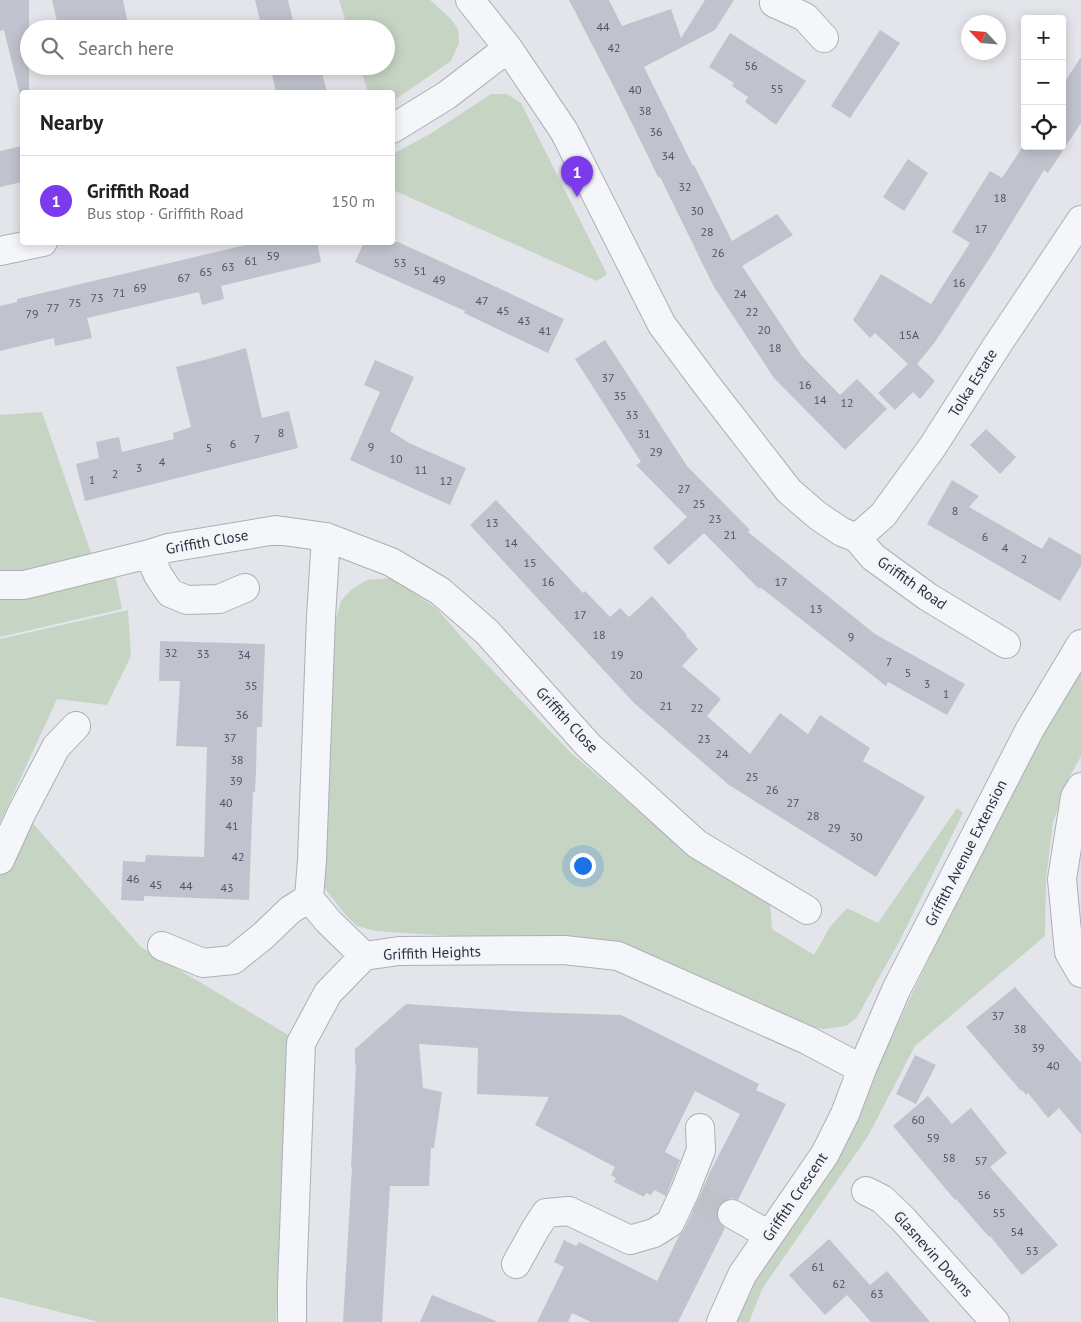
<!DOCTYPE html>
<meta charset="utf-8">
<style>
body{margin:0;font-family:"PT Sans",sans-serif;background:#f2f2f2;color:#202124}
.controls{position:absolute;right:15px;top:15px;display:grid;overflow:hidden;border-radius:5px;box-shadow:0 2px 12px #0003}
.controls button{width:45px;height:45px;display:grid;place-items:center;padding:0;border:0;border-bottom:1px solid #e0e0e0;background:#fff;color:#202124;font:25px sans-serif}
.compass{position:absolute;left:961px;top:15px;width:45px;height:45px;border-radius:50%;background:#fff;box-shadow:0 2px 12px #0003;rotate:296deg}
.you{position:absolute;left:582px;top:865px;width:18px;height:18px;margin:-12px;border:4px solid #fff;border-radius:50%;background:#1a73e8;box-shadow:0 0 0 8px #1a73e833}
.badge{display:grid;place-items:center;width:32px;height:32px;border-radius:50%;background:#7c3aed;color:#fff;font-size:16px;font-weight:700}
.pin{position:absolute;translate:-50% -41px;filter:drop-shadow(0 1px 2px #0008)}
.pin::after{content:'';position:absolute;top:26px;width:18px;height:15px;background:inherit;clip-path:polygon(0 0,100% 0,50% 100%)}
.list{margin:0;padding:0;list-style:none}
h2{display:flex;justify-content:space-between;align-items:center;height:65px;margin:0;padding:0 20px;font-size:21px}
h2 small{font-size:16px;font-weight:400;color:#757577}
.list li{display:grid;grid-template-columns:32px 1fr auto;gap:15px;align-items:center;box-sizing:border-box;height:90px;padding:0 20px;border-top:1px solid #e0e0e0}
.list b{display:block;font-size:19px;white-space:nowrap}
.list p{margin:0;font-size:16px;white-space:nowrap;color:#757577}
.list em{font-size:16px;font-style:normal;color:#757577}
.icon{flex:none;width:28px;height:28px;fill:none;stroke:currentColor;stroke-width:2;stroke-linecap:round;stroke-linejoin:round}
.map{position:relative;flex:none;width:1081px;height:1322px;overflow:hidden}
.search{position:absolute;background:#fff;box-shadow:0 2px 12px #0003;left:20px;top:20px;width:375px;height:55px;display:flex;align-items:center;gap:12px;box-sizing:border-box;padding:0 18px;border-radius:28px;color:#757577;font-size:19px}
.panel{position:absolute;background:#fff;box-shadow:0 2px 12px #0003;left:20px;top:90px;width:375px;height:155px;border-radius:5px}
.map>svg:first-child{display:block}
</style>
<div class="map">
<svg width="1081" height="1322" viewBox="0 0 1081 1322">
<rect width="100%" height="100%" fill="#e3e5ea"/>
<path fill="#c6d4c4" d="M339,0H430L451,19L458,29L459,43L451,61L393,101L392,92H368L360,66H386V29H348Z
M491,94H507L521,103L607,274L597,281L393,190V154L430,134Z
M42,412L96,567L113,564L122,609L0,637V415Z
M391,578L436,608L474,651L571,753L688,852L770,904L772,929L814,955L830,927L847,908L878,923L957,808L963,813L900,940L857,1017L846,1026L824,1029L808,1027L627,945L573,944L375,931L357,926L343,912L323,886L321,860L336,618L341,601L352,589L367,580Z
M128,610L131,656L107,705L57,699L0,823V639Z
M1081,671V756L1069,778L1053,822L1046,880L1045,936L915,1046L868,1136L762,1289L749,1322H729L874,1074L935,946L1043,733Z
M23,812L141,947L290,1036L276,1322H99L0,1297V862Z"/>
<path fill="#c0c3cd" d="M0,0H29V92H22V95H20L4,30L0,31Z
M52,0H123L129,29H59Z
M255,0H288L295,29H262Z
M569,0H609L622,26L671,9L681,38L705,0H734L715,30L644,67L693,166L694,165L732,241L777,214L793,235L742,266L802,356L840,395L857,379L887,409L845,450L774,378L714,287L660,177H658L645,150L614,87Z
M880,30L900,43L850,118L831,106Z
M730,33L806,81L776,125L745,102L748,97L732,86L734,83L709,67Z
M1081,57V123L1048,173L1044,170L991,256L935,342L917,364L935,381L920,399L913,392L895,410L878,393L908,364L875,333L870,338L853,320L881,274L931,304L970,243L952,232L990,171L1002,178L1025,143V146H1062V86Z
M270,66H320L327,92H276Z
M22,146V182L0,187V151Z
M908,159L928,173L904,211L883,197Z
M247,242H317L321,262L221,286L224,299L202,305L199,292L87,318L92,338L55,346L54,338L0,351V306L17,302V299L250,244Z
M364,242H398L490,284L564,319L548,353L464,313L465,311L355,262Z
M605,340L687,466L750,530L748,532L875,634L965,684L947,715L888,682L886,686L760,587L759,589L704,533L669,565L653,548L687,517L636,465L641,462L575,359Z
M246,348L262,418L289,411L298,448L85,501L76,464L99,458L96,442L119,437L122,452L174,439L173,433L191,427L176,367L212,358Z
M375,360L414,377L390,431L409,443L466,468L450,505L350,460L380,392L364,385Z
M986,429L1016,457L1000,474L970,445Z
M952,480L979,496L969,507L1004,527L1042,549L1049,537L1081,555V566L1060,601L927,524Z
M496,500L583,593L585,591L610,617L620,608L629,617L652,596L687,635L686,636L698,649L682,666L721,699L707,716L750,754L780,713L808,734L820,715L870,748L863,761L925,797L876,877L729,785L634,703L470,525Z
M160,641L265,644L262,727H257L256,771L255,792H253L249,900L144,896V901L121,900L123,861L145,862L146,855L204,857L207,747L176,746L180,681H159Z
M1015,987L1081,1063V1134L1059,1108L1048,1118L1028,1093L1026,1095L1022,1090L1021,1091L966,1027Z
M406,1004L528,1012L621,1015L759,1084L756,1090L786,1104L738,1200L731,1198L725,1200L718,1207L716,1215L718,1221L725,1228L678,1322H591L572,1313L568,1322H537L564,1267L554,1262L564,1240L576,1246L579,1242L657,1281L680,1234L684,1230L699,1198L709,1174L740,1114L695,1091L665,1152L680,1160L666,1196L654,1190L651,1195L646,1193L644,1197L614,1182L616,1178L611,1175L615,1167L535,1125L549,1097L477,1094L478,1048L419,1044L423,1088L442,1092L434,1148H431L429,1186H390L382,1322H343L352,1167H351L356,1065H355V1049Z
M915,1055L936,1065L916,1104L896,1094Z
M928,1096L952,1124L971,1108L1007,1153L990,1167L1058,1245L1022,1275L990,1236L989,1237L956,1199L955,1200L893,1126Z
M829,1239L870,1285L887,1271L930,1322H871L847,1295L825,1315L789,1275Z
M432,1295L496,1321V1322H420Z"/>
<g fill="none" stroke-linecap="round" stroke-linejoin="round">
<path stroke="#bec1c8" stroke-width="28" stroke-dasharray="28 14" stroke-linecap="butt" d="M699,1198L732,1214"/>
<g stroke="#acafb7" stroke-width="30">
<path id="minor" d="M470,0L508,48L564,131L662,325L709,388L789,491L818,516L842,532L857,538L873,557L928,597L1006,644
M774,3L805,17L824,38
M392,129L447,95L508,48
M0,251L43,242
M857,538L883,515L933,446L998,344L1081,220
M149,554L158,575L170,593L187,600L219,599L245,588
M0,585H24L149,554L168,548L276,530L326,537L391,562L440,591L487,632L588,745L697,844L807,910
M1081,787L1075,797L1062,879L1069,952L1081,973
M0,860L21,814L56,747L76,726
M309,898L312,860L321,617L326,537
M309,898L328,921L364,956
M162,946L203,963L233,960L263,936L290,910L309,898
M866,1191L882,1199L903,1219L995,1322
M732,1214L769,1235
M516,1264L536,1228L546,1213L569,1211L630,1240L654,1233L670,1223L685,1191L701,1150L700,1128
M292,1322V1287L301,1043L328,993L364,956L399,951L564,950L618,956L807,1040L862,1069
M721,1322L742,1275L825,1154L845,1114L862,1069L896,990L1030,729L1081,644"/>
</g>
<use href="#minor" stroke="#f5f6f9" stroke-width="28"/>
</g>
<g text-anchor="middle" stroke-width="4.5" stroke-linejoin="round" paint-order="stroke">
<g font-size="12" fill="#505564">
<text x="603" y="31">44</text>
<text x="614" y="52">42</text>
<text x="751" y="70">56</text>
<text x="777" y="93">55</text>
<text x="635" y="94">40</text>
<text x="645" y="115">38</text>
<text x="656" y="136">36</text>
<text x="668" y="160">34</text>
<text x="685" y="191">32</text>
<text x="1000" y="202">18</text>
<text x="697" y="215">30</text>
<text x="981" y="233">17</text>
<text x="707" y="236">28</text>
<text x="718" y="257">26</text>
<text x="273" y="260">59</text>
<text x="251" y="265">61</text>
<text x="400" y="267">53</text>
<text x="228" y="271">63</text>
<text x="420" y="275">51</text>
<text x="206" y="276">65</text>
<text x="184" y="282">67</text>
<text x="439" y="284">49</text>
<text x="959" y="287">16</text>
<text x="140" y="292">69</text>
<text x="119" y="297">71</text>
<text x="740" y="298">24</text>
<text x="97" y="302">73</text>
<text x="482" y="305">47</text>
<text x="75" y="307">75</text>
<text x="53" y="312">77</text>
<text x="503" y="315">45</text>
<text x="752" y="316">22</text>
<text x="32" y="318">79</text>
<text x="524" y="325">43</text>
<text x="764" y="334">20</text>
<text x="545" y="335">41</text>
<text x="909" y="339">15A</text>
<text x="775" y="352">18</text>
<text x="608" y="382">37</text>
<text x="805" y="389">16</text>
<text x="620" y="400">35</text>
<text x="820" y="404">14</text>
<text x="847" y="407">12</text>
<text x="632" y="419">33</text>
<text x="281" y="437">8</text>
<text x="644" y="438">31</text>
<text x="257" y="443">7</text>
<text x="233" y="448">6</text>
<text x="371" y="451">9</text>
<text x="209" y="452">5</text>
<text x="656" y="456">29</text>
<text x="396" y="463">10</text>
<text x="162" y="466">4</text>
<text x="139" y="472">3</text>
<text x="421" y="474">11</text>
<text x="115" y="478">2</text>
<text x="92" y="484">1</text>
<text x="446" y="485">12</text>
<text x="684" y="493">27</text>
<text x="699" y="508">25</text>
<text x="955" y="515">8</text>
<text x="715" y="523">23</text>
<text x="492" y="527">13</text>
<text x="730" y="539">21</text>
<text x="985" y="541">6</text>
<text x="511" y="547">14</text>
<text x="1005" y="552">4</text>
<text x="1024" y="563">2</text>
<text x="530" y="567">15</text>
<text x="548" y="586">16</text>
<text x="781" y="586">17</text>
<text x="816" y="613">13</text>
<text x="580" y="619">17</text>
<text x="599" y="639">18</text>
<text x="851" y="641">9</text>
<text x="171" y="657">32</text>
<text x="203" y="658">33</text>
<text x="244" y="659">34</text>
<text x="617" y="659">19</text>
<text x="889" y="666">7</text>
<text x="908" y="677">5</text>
<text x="636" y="679">20</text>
<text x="927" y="688">3</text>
<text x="251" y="690">35</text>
<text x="946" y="698">1</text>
<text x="666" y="710">21</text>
<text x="697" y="712">22</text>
<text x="242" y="719">36</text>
<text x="230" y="742">37</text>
<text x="704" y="743">23</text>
<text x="722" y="758">24</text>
<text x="237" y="764">38</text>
<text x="752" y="781">25</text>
<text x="236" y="785">39</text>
<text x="772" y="794">26</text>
<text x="226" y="807">40</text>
<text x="793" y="807">27</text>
<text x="813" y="820">28</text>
<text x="232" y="830">41</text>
<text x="834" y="832">29</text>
<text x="856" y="841">30</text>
<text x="238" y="861">42</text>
<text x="133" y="883">46</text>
<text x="156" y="889">45</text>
<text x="186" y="890">44</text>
<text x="227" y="892">43</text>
<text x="998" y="1020">37</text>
<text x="1020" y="1033">38</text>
<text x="1038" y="1052">39</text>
<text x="1053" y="1070">40</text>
<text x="918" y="1124">60</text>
<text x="933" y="1142">59</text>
<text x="949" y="1162">58</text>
<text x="981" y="1165">57</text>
<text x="984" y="1199">56</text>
<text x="999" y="1217">55</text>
<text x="1017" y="1236">54</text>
<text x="1032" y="1255">53</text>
<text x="818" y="1271">61</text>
<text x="839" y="1288">62</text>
<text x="877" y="1298">63</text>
</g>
<g font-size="15" fill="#2b3041" stroke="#f2f4f8">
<text transform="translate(973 383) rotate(-58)" y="5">Tolka Estate</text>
<text transform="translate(207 542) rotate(-10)" y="5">Griffith Close</text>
<text transform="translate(912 583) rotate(35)" y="5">Griffith Road</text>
<text transform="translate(567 720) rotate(47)" y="5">Griffith Close</text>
<text transform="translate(966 853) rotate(-63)" y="5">Griffith Avenue Extension</text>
<text transform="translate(432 953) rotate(-2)" y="5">Griffith Heights</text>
<text transform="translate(795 1197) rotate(-56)" y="5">Griffith Crescent</text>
<text transform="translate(933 1254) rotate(48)" y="5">Glasnevin Downs</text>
</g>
</g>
</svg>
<div class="controls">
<button>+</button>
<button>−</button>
<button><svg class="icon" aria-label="locate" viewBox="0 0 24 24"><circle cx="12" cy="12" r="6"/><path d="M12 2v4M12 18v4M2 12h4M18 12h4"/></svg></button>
</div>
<svg class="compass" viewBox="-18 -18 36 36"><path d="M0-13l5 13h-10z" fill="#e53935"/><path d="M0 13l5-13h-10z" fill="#757577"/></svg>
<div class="you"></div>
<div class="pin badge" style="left:577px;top:197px">1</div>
<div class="search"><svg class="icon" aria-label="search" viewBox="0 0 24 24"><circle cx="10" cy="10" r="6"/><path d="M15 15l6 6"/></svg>Search here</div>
<section class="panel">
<h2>Nearby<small></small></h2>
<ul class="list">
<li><span class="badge">1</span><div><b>Griffith Road</b><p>Bus stop · Griffith Road</p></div><em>150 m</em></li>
</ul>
</section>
</div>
